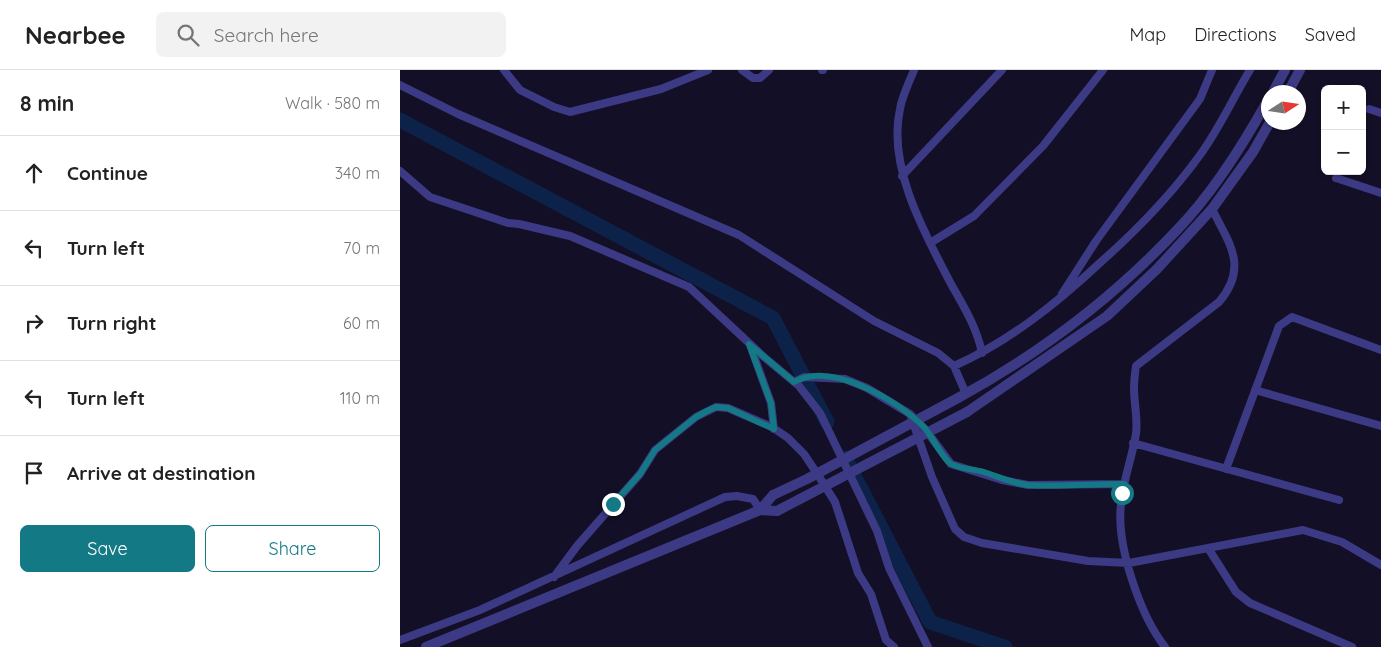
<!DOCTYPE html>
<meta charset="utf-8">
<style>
body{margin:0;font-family:Quicksand,sans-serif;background:#f2f2f2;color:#222}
.controls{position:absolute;right:15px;top:15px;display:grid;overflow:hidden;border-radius:8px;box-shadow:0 1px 4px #0004}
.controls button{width:45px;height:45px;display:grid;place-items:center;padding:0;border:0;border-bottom:1px solid #e0e0e0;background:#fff;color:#222;font:25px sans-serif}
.compass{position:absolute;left:861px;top:15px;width:45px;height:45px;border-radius:50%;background:#fff;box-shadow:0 1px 4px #0004;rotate:78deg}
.stop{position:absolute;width:15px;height:15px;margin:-11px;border:4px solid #137a85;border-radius:50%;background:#fff}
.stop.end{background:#137a85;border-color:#fff;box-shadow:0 1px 5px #0008}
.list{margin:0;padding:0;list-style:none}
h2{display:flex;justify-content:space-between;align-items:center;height:65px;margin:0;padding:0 20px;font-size:21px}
h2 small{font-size:16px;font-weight:400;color:#767676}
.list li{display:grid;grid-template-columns:32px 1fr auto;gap:15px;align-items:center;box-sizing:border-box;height:75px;padding:0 20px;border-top:1px solid #e0e0e0}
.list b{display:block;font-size:19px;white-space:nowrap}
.list em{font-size:16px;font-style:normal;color:#767676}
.actions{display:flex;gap:10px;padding:15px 20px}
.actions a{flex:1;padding:11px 0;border:1px solid #137a85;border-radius:8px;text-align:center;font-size:18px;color:#137a85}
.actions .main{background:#137a85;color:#fff}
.icon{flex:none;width:28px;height:28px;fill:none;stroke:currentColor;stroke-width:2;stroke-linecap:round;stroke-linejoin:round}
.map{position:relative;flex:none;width:981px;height:577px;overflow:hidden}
header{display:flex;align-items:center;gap:30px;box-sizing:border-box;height:70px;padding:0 25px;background:#fff;border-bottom:1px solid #e0e0e0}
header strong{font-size:24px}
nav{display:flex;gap:28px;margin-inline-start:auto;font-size:18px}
.search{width:350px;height:45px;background:#f2f2f2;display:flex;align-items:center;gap:12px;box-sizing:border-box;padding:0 18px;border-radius:8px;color:#767676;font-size:19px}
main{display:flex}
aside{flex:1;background:#fff}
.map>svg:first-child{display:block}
</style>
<header>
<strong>Nearbee</strong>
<div class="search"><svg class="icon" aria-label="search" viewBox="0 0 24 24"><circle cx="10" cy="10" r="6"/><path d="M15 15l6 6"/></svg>Search here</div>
<nav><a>Map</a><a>Directions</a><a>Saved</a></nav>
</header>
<main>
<aside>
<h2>8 min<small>Walk · 580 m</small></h2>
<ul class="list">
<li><svg class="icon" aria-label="ahead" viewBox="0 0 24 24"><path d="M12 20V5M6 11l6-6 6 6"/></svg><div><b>Continue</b></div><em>340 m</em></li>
<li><svg class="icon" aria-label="left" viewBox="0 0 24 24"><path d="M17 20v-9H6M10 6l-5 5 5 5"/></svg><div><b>Turn left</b></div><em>70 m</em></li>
<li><svg class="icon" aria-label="right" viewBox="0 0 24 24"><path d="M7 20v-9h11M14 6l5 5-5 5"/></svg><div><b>Turn right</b></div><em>60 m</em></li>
<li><svg class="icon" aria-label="left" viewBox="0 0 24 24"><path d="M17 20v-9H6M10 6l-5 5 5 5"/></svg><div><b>Turn left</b></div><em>110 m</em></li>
<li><svg class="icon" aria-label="arrive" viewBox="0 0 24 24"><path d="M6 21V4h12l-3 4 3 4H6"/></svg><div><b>Arrive at destination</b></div></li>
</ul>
<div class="actions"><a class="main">Save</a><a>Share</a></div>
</aside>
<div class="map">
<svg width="981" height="577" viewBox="0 0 981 577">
<rect width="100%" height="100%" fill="#130f26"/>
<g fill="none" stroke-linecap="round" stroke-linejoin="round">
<path stroke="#0c2248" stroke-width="15" d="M0,50L373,248L427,352
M445,388L530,552L605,577"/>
<path stroke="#3d3a85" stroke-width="8" d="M104,0L120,20L154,37L170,42L261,19L308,0
M342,0L353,8H360L369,0
M422,0H423
M514,0C509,13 502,26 500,39C487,97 525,164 551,214C564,237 577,258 582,283
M0,15L58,44L339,165L474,251L538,283L554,296L566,324
M969,39L981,43
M0,101L30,127L108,153L119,154L170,166L289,217L364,287L399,316L420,343L477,461L489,498L528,577
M502,106L602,0
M936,108L981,123
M530,173L574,146L643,76L703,0
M662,224L696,171L800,29L812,0
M350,275L371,333L374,359
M554,296C610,271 657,233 702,191C738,159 771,125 800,85C819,59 833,28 850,0
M394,312L404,307L445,309L467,318L510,344L525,359L551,394L602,410L628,415L724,414
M855,320L981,356
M510,344L532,407L555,459L564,467L582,473L688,491L729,493L903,460L942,472L981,495
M733,373L939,430
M826,399L879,256L892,247L981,280
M808,478L836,522L850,533L952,577
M154,507L177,476L240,404L255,380L296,347L316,337L328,338L372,357L388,368L404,384L418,405L435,432L458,503L471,524L486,570L494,577
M0,570L80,540L325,427L337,426L353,429L360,440
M765,577C740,545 716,475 721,434C723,410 732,388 736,364C738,349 734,333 734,318C734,311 735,303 736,296L819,232C849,197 829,173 812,139"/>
<path stroke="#3d3a85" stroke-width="10" d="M873,22L885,0
M888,22L900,0
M558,328C639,284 714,227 777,160C813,123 843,75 868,30
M567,342L707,246L757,199L812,139L853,82L870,52
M373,425L360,440L377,441
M26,577L360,440"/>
<path stroke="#3d3a85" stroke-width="10" d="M373,425L407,409L558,328
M377,441L567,342"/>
</g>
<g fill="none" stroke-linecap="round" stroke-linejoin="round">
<path stroke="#137a85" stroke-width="6" d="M213,434L240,404L255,380L296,347L307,341L316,337L328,338L374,359L371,333L349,274L394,312C431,291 497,330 524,357C532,366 542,388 551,394C560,399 574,399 584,402C599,407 612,413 628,415C660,417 692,414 724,414L722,423"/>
</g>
</svg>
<div class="controls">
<button>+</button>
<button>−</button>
</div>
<svg class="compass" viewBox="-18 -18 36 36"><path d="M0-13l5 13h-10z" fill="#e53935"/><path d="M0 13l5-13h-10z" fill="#767676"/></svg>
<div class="stop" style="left:722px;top:423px"></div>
<div class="stop end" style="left:213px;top:434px"></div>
</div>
</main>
